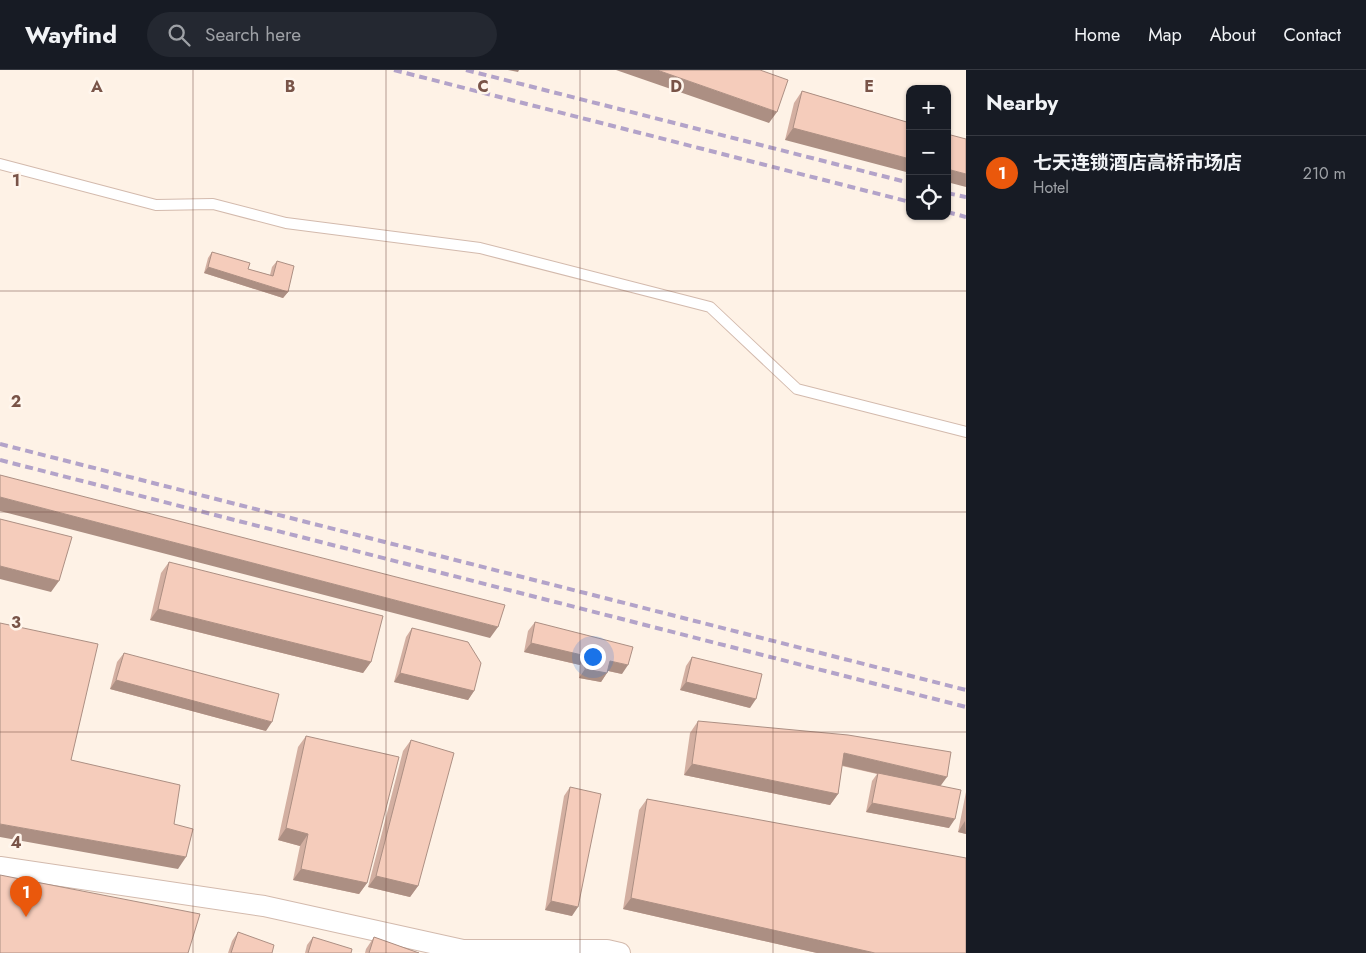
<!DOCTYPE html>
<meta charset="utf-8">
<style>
body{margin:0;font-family:Jost,"Noto Sans SC",sans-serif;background:#242831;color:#f1f3f6}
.controls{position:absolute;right:15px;top:15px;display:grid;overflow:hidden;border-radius:10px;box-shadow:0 1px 4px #0004}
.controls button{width:45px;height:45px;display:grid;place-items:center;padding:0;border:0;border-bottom:1px solid #363941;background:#171b24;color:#f1f3f6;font:25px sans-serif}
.you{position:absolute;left:592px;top:586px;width:18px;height:18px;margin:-12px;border:4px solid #fff;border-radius:50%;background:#1a73e8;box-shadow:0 0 0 8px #1a73e833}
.badge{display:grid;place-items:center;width:32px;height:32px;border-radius:50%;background:#ea580c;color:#fff;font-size:16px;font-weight:700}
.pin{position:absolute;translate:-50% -41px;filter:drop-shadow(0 1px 2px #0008)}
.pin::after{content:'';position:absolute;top:26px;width:18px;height:15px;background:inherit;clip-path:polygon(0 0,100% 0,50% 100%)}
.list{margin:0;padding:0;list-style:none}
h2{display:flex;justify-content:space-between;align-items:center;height:65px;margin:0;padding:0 20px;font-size:21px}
h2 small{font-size:16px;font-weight:400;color:#9ea1a6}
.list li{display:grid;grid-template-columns:32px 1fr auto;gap:15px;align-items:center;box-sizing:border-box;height:75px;padding:0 20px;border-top:1px solid #363941}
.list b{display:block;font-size:19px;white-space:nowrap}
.list p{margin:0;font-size:16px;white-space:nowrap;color:#9ea1a6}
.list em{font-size:16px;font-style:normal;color:#9ea1a6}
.icon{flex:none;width:28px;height:28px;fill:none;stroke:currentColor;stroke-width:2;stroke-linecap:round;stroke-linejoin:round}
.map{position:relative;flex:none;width:966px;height:883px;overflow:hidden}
header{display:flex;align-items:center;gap:30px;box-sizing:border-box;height:70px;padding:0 25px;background:#171b24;border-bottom:1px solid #363941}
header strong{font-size:24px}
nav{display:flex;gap:28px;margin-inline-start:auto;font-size:18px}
.search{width:350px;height:45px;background:#242831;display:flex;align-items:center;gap:12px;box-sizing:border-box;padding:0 18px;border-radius:28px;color:#9ea1a6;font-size:19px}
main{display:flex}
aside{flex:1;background:#171b24}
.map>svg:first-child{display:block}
</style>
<header>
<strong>Wayfind</strong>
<div class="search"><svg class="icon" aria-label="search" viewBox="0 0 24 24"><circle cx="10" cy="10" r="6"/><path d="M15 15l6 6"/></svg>Search here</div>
<nav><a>Home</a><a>Map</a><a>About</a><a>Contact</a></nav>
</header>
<main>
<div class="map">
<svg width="966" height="883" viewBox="0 0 966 883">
<rect width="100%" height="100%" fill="#fef2e6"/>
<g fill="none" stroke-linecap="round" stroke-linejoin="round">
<g stroke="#d3baad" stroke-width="12">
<path id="service" d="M0,94L156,135L213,134L286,153L480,178L710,237L797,319L966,362"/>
</g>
<g stroke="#d3baad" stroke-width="22">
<path id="minor" d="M0,797L264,836L463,880H607L620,883"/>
</g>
<use href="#service" stroke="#fff" stroke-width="10"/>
<use href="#minor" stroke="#fff" stroke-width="20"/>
<path stroke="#b3a3c9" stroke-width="4" stroke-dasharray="8 5" stroke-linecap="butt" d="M394,0L910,132
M466,0L910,113
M947,123L966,127
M947,142L966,147
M0,374L966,620
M0,390L966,637"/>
</g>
<path fill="#d3afa1" d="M802,21L910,53L785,70L794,33Z
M212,182L248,199L270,205L272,197L277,191L288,222L283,228L204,203L208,188Z
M169,492L371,592L363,603L150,550L161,503Z
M535,552L622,604L608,601L601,612L579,608L580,595L524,582L528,561Z
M412,558L474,621L468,630L394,612L406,567Z
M124,583L266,661L110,619L117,592Z
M692,587L750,638L680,620L686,596Z
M698,651L940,716L949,758L866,742L872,711L877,704L842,696L838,724L830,735L684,705L690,663Z
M306,666L367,813L359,824L293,810L300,776L278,770L298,677Z
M411,670L418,816L410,827L368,817L403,681Z
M570,717L572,846L545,840L564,726Z
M966,722V764L958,762Z
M647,729L966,883H817L623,839L639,740Z
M238,862L272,883H228L232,871Z
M313,867L351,883H305L307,875Z
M374,867L419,883H365L366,879Z"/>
<path fill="#ac8f83" d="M508,0H519L518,2Z
M616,0H657L777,42L769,53Z
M793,58L910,89V103L785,70Z
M947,99L966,104V117L947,112Z
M208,197L288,222L283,228L204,203Z
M0,427L498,557L490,568L0,441Z
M0,496L59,511L51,522L0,509Z
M158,539L371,592L363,603L150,550Z
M531,573L586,586L580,595L524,582Z
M610,591L628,595L622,604L604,600Z
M585,599L607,603L601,612L579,608Z
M400,603L474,621L468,630L394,612Z
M116,610L272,652L266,661L110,619Z
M686,612L756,629L750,638L680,620Z
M844,683L947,707L939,718L836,694Z
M692,694L838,724L830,735L684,705Z
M872,733L955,749L949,758L866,742Z
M965,751L966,764L958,762Z
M0,754L186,787L178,799L0,767Z
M286,758L308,764L300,776L278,770Z
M301,799L367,813L359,824L293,810Z
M376,806L418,816L410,827L368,817Z
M631,828L875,883H817L623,839Z
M551,831L578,837L572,846L545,840Z"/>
<path fill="#f5ccbb" stroke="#ac8f83" d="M657,0H760L788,10L777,42Z
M802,21L910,53V89L793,58Z
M947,64L966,69V104L947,99Z
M212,182L250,193L248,199L273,206L277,191L294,196L288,222L208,197Z
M0,405L505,535L498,557L0,427Z
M0,449L72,467L59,511L0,496Z
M169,492L383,546L371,592L158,539Z
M535,552L633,577L628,595L610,591L607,603L585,599L586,586L531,573Z
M0,553L98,574L71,690L180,715L174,754L193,759L186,787L0,754Z
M412,558L468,572L481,593L474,621L400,603Z
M124,583L279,624L272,652L116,610Z
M692,587L762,604L756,629L686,612Z
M698,651L848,665L951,682L947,707L844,683L838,724L692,694Z
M306,666L399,687L367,813L301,799L308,764L286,758Z
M411,670L454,683L418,816L376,806Z
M878,703L961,720L955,749L872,733Z
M570,717L601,724L578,837L551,831Z
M647,729L966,788V883H875L631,828Z
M0,805L200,844L188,883H0Z
M238,862L274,875L272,883H231Z
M313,867L352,879L351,883H308Z
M374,867L419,883H369Z"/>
<path fill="none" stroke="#795448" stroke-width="1" stroke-opacity="0.55" d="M193,0V883M386,0V883M580,0V883M773,0V883M0,221H966M0,442H966M0,662H966"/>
<g font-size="16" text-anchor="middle" font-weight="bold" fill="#795448" stroke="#fff6ed" stroke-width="5" stroke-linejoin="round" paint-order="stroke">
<text x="97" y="22">A</text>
<text x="290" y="22">B</text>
<text x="483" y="22">C</text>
<text x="676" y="22">D</text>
<text x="869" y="22">E</text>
<text x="16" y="116">1</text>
<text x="16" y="337">2</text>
<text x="16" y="558">3</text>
<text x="16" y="778">4</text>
</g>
</svg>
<div class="controls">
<button>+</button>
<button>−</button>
<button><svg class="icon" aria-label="locate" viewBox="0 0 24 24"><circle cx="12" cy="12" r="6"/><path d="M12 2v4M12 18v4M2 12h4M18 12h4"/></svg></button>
</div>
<div class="you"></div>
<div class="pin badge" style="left:26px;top:847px">1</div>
</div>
<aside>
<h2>Nearby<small></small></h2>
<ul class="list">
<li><span class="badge">1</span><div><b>七天连锁酒店高桥市场店</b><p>Hotel</p></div><em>210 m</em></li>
</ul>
</aside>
</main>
